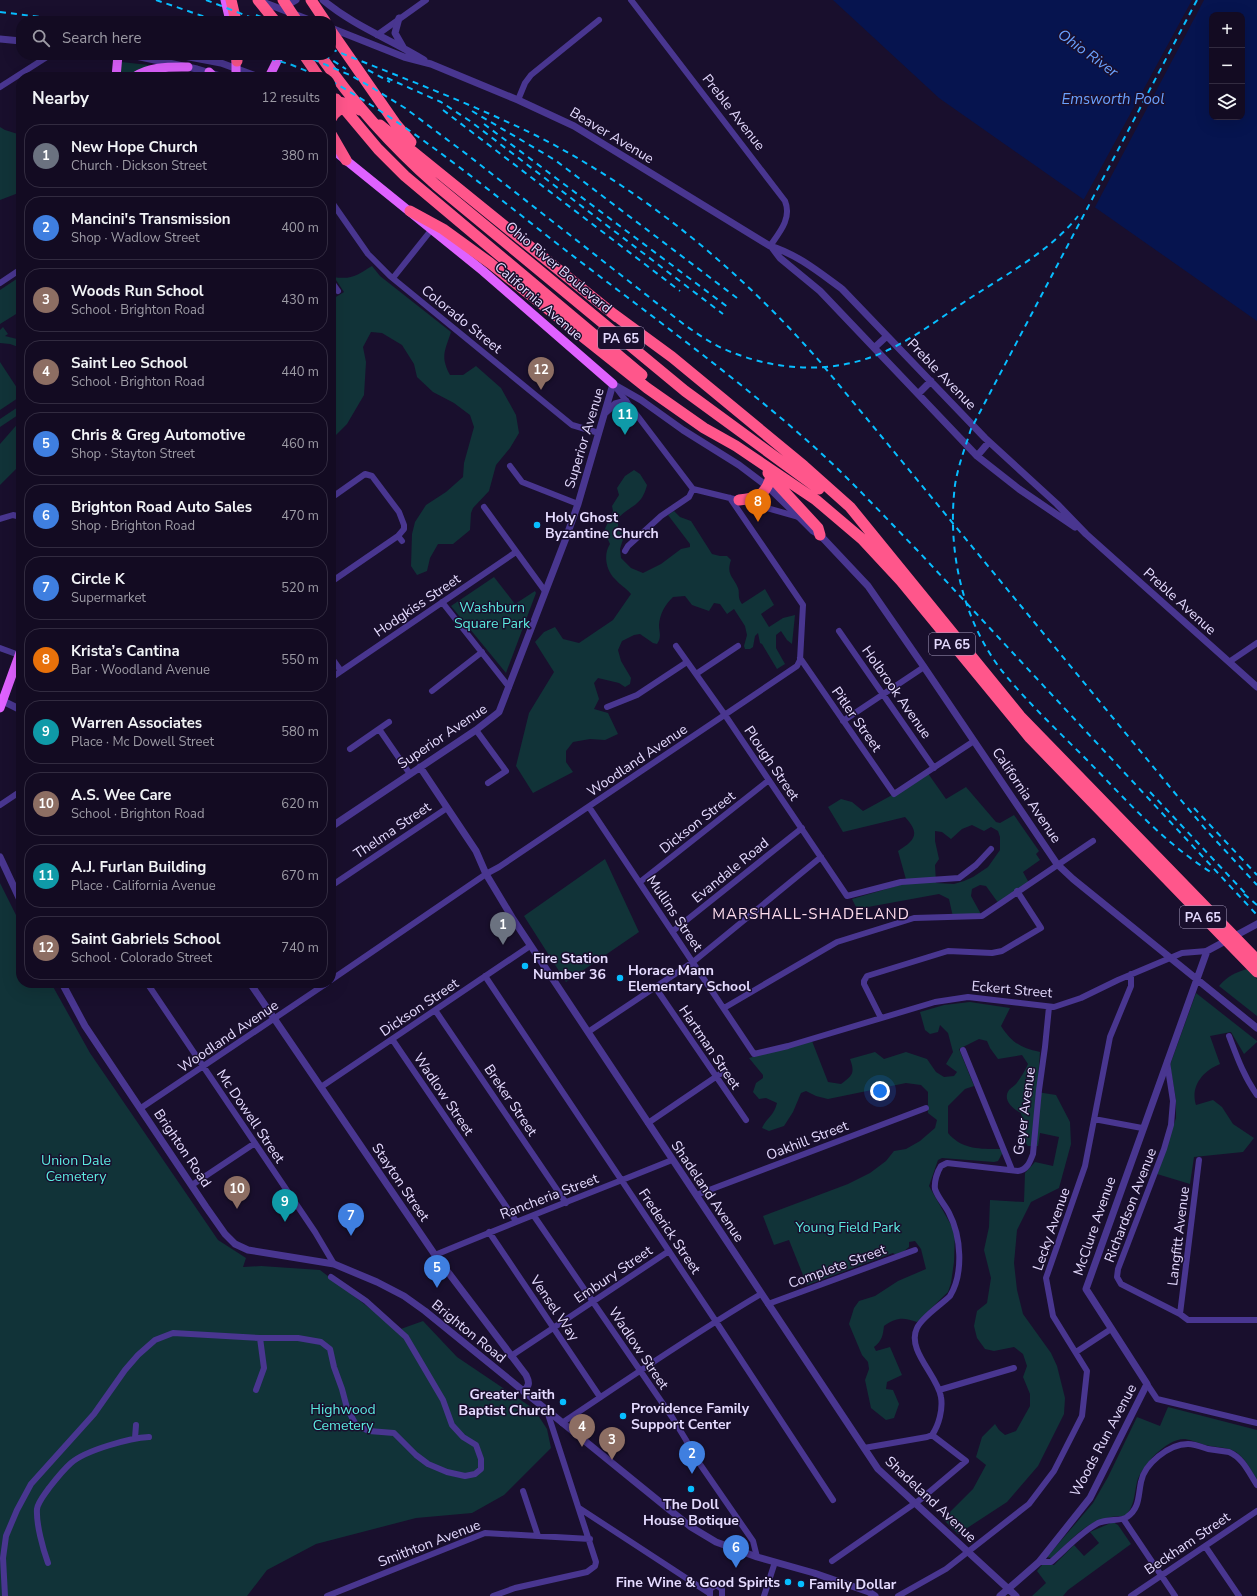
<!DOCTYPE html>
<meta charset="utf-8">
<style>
body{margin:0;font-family:"Nunito Sans",sans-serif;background:#1c142a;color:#f1f3f6}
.controls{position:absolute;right:12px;top:12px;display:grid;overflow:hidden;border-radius:8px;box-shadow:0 4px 16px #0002}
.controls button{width:36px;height:36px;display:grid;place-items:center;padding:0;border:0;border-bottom:1px solid #322b40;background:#130b22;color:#f1f3f6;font:20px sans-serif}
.you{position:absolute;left:880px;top:1091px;width:14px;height:14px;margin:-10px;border:3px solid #fff;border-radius:50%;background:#1a73e8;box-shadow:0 0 0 6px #1a73e833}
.badge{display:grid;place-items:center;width:26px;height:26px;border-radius:50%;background:#db2777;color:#fff;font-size:13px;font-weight:700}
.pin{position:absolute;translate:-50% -33px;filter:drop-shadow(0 1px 2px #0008)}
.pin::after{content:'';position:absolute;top:21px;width:14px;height:12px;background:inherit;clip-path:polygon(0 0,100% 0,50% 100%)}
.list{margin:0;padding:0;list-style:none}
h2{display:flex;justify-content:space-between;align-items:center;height:52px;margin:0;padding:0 16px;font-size:17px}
h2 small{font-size:13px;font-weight:400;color:#9d9ba5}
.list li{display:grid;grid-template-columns:26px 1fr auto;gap:12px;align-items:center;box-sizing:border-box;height:64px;margin:0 8px 8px;padding:0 8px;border:1px solid #322b40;border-radius:16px}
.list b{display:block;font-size:15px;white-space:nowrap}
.list p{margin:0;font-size:13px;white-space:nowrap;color:#9d9ba5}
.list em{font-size:13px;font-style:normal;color:#9d9ba5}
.icon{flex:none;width:22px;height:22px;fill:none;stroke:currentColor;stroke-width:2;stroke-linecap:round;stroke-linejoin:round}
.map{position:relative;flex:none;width:1257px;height:1596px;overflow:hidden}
.search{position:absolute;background:#130b22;box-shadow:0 4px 16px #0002;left:16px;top:16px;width:320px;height:44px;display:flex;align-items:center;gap:10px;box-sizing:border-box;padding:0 14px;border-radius:16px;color:#9d9ba5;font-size:15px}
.panel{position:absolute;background:#130b22;box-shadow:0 4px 16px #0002;left:16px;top:72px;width:320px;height:916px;border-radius:16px}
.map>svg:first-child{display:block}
</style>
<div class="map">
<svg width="1257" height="1596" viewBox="0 0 1257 1596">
<rect width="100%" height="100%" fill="#190f2d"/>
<path fill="#113338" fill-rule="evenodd" d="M121,62L149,65V67C139,71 131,77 120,77Z
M0,127L5,130L21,135V192L0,200Z
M372,266L380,276L451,332C445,351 440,356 450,375H463L476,366L501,388L516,415L519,433L510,448L496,465L489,491L473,508L471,513L470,530L453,544H438L430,558L427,571L417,575L411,566L412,534L415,522L426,505L446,492L463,477L464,463L474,427L470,415L454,403L433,392L417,377L414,364L402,345L382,333L371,332L363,347L366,362L364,395L347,424L331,440V300L344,292L334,277C352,280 357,275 372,266Z
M21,276V311L0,324V290Z
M3,327L8,334L5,336L21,340V348L10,344L0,343V330Z
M0,362L21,394V396L0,410Z
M21,405V413L0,427V419Z
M21,420V464L0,485V444Z
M634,470L640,474L647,485C642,506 631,505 618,518V527L624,536L620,549L621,558L631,568L643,573L661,564L681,549L690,547V544L668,515L674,511L680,517L691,521L712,554L720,556H727L731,560C726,575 733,576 738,588C740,594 737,597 742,604L765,589L774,605L761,614L769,627L783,618L795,615L792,644L787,640L781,631L776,635V648L785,664L777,669L762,644L760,643L758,633L755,636L753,647L750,649H745L744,646L747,635L745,626L734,609L727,614L720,604L714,603L709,611L692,605L685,596L673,597C665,605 660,613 659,625C659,632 662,637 657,644L653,643L640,634L634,635L622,641L618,650L621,661L631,678L630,684L625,687L619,683L598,678L594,683L599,699L594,709L608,713L618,734L605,740L590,739L573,742L566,751V762L573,772L533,793L516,766L529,713L554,672L535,642L544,632L555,627L563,639L579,643L613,620L631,594C625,587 620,585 615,579C606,570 603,555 610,544L604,531L613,511L612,506L619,495L617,488L625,476Z
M494,577L515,604L535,591L536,593L506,673L451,606Z
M927,772L946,799L966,787L996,822L1000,823L1014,815L1039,851L1036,854L1040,860L1023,872L1029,883L999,904L986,886L980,885L972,889L971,896L982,916L953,917L949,899L939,894L857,909L852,899L907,883L898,851C916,840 920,833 905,817L843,832L828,807L841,799L852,802L863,811L894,794ZM972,825L984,831L991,827L998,831L1000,837V850L988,867L973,877L964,881L954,884L936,883L935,865L939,859L935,841V831L942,832L951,839L962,829Z
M605,859L639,932L566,982L524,916Z
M0,883L21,925V983H51L90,1053L218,1240L246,1258L243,1267L261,1266L320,1270L398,1330L423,1321L457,1357L534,1409L547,1429L551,1448L504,1495L472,1513L416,1518L316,1544L267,1570L247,1596H0Z
M1247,969L1257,979V1016L1219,986C1228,976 1234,973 1247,969Z
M1196,993L1257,1041V1042L1244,1054L1231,1032L1210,1036L1220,1064C1203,1071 1190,1086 1196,1105L1213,1100L1222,1107L1233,1124L1254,1138L1243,1152L1194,1157L1190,1184L1157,1174L1176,1118V1100L1170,1065Z
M970,1002L1010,1008L1001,1026C1012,1043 1021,1048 1040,1052L1037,1092L1056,1095L1070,1122L1071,1144L1059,1188L1031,1202L1017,1230L1014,1263L1017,1290L1023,1314L1051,1353L1057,1366L1065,1398L1064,1414L1038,1466L1007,1502L958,1534L943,1519L973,1489L986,1465L976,1457L982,1437L995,1424L999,1430L1005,1435L1016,1431L1030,1406V1394L1023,1377L1027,1366L1023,1354L1014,1347L994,1351L985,1349L977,1338L974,1326L977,1311L987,1303L991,1278L984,1250L989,1227L990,1200L1024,1202L1025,1173L1035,1162L1053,1166L1059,1137L1040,1133L1038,1146H1028L1022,1138L1024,1125L1021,1113C1013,1109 1002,1100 1009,1090C1011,1088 1014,1086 1016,1084C1021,1077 1025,1071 1028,1064L1022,1055L998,1059L990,1048L987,1041L979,1039L959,1049L974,1086L965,1089L948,1106V1133C962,1150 981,1149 1002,1149L1003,1152L998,1161L994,1162L942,1158L938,1160L929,1186L955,1232L954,1262L951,1283L948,1292L917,1322C904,1317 896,1317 884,1326C883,1335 882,1341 874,1347L876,1351L890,1347L902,1375L887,1382L886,1389L893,1390L899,1404L894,1418L886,1420L871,1408L865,1380L869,1369L868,1362L862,1355L849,1324L854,1308L859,1301L875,1296L898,1281L926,1269L921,1249L915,1241L909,1242V1247L903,1252L896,1255L893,1253L807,1285L789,1240L774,1245L763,1216L848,1184L870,1173L886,1161L894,1151L906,1149L920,1141L935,1128L937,1120L928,1113V1092L921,1085L906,1083L828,1099L816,1096L806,1091L801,1093L793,1112L784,1126L769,1131L762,1128C767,1117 774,1116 777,1103L766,1098L759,1099L753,1092L756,1083L763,1078V1075L749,1058L812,1041L828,1082L841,1084C853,1075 855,1073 850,1059L875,1052L884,1059L906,1052L927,1059L936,1072L944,1077L954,1076L957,1072L946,1064L953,1052L948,1033L940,1025L938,1032L930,1034L925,1030L920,1012L944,1005Z
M1168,1407L1257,1430V1480C1251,1470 1244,1455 1232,1450C1225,1447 1214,1447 1205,1445C1199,1443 1191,1440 1185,1439C1167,1438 1141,1466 1137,1482C1134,1494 1135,1506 1125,1516C1092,1515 1075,1535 1054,1557L1051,1558L1047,1557L1093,1503L1108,1477L1137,1417L1160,1426Z
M1113,1522L1118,1525L1131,1544L1068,1590L1063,1596H1032L1046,1583L1037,1571L1042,1565H1054L1074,1545L1084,1556L1099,1543L1090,1532Z"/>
<path fill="#06144f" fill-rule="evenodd" d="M833,0H1257V321L939,98ZM1212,15H1242V117H1212Z"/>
<path fill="#190f2d" d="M1192,0H1204L1094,209L1083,201Z"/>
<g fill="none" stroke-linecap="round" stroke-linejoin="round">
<path stroke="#493690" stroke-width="6" d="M631,0L785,201C792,218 780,232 770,246
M377,35L426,0
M0,87L50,55
M518,100L525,83L531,75L599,20
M331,201L368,254L390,276L572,425L599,433
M393,278L432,229
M331,281L338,291
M0,283L21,269
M614,385L693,489L734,499
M510,466L522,482L578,504
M331,498L365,474L372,476L399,512L404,525V529L398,536L402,541
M745,502L799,517
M484,507L545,591
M0,519L13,515L21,517
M625,551L628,546L661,516L689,497L693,489
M331,582L398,536
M442,602L509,687
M839,631L934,768
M676,646L725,715L847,896L901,882L959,878L976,865L991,849
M0,648L19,655
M331,657L341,671
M800,658L894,794L974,741
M1229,662L1257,643
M696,674L738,646
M331,678L516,552
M432,691L482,652
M607,707L637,695L687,662
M843,721L924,667
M379,729L410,774
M476,730L506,771L488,783
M350,749L389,722
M0,805L21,791
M589,807L754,1054L788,1046L935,1002L968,997L1054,1007L1081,998L1118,980L1182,953L1207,951
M640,882L769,780
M331,886L447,808
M16,891L21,888
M673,931L802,828
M485,976L711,1314L833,1500
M331,980L486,874L499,867L797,666L800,660L803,605L730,498
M147,983L315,1232L334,1264
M655,987L746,1120
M724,1008L837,942L914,918L982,916L1093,841
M435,1010L566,1203
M881,1018L864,984V981L867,976L948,951L992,953L1002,951L1041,928L1017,891
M588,1032L693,962L821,857
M1229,1036C1237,1057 1244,1077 1257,1095
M392,1039L516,1221
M963,1050L1012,1170
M1167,1062L1173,1101L1171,1125L1164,1149L1118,1269L1117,1277L1121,1284L1180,1314L1188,1320H1257
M321,1087L530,946
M141,1108L327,983
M1094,1119L1142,1128
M648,1123L723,1072
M192,1185L255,1143
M696,1195L926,1108
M534,1216L672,1417L686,1440L695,1457L753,1541L757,1557
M489,1232L600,1397
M435,1255C514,1222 593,1192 672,1160
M768,1304L915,1250
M1180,1314L1199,1160
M260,1338H298L321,1342L330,1349L334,1367L342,1389L347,1408L356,1425L369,1431L394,1433L416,1455L428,1464L447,1472L465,1476L475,1474L481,1469V1459L476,1445L463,1437L452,1425L443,1400L406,1337L366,1301L331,1277
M1076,1352L1111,1329
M511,1356L669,1251
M1147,1384L1157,1399L1257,1423
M939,1390L1014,1368
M562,1423C628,1379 693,1334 761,1294
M135,1438L136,1425
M864,1448L927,1437L932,1435C939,1425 943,1409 941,1397C938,1376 906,1350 917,1328C922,1317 941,1305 950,1296C964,1273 961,1236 949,1213C945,1205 938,1198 935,1189C934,1182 937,1172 941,1166L947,1163L1018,1171C1027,1170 1030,1162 1033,1154L1039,1090L1045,1047L1049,1007
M523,1491L538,1536
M579,1508L709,1593
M1124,1520L1175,1596
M1205,1546L1239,1596
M832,1561L921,1499L966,1461L932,1435
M1039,1562H1051C1066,1549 1080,1533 1098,1523C1107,1519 1123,1521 1127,1517C1140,1508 1138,1496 1141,1482C1144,1464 1169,1444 1188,1444C1194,1444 1202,1447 1208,1449C1215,1450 1222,1451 1229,1452C1243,1458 1249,1473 1257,1485
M48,1563C43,1549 36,1524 37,1509C38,1502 45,1494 49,1488C56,1479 63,1470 71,1463C86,1450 130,1438 149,1437
M710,1595V1589L716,1585L722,1589V1596
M5,1596L3,1558L6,1536L17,1510L31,1484L94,1414L125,1370L138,1355L155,1340L173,1333L260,1338L264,1368L256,1390
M327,1596L485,1533L590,1539
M493,1596L515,1588L587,1572L595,1566L596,1562L547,1411
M764,1596L775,1562
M898,1596L946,1569L1029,1504L1054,1471L1082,1416L1087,1371L1053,1316L1046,1278L1085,1166L1110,1037L1131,986V974
M1131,1596L1257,1511"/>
<path stroke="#493690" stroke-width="7" d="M323,0C354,26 390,39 424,60
M260,1L312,21
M284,7L296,0
M399,18L395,33L403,47
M331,28L404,57L431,64L518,100L574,126L770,246C797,254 820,273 842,289L985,438L1057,504L1086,534L1257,687
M0,39L21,41
M131,55L197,69L224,77
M179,55L221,63L259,77
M771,246L780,258L820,291L977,456L1019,489L1075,527
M874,348L887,336
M918,394L931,381
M605,413L615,404L626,401
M977,456L989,442
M3,701L21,710
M420,767L476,851L486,874L513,919L878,1469L1016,1596
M331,827L476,730L499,712L566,538L578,504L613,384L641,400L683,430L739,465L768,487L800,518L813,531L820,535L868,586L924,667L1057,864L1073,879L1257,1028
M0,857L21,902
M62,983L85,1026L206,1207L225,1234L235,1244L248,1250L334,1264L377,1282L404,1296L425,1311L671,1511L691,1527L716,1542L757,1557L814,1573L869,1592L875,1596
M250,983L435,1255L526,1375C530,1383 529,1385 524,1392
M1000,1596L1039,1562L1090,1498L1147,1384L1086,1289L1207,951L1257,924"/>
<path stroke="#df62ff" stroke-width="9" d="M225,0L230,21
M209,72L214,77
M116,77L118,55
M134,77C150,66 170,67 188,67
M236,77V55
M269,77L280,55
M331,148L483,271L613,384
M0,708L21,650"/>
<path stroke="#ff568b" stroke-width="11" d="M231,0L236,21
M258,0L275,21
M283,0L297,21
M311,0L325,21
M331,31L395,123L411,142
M304,55L319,77
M320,55C354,104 392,146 436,185L685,391L819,489
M237,61V55
M336,99L378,149L405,176L642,375
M331,100L348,104L360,110
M331,119C335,111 340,108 349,108
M380,125L617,317
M331,134L346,160
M410,211L443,229L490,263L647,388L704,428L736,446L816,500L862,539L901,581L1030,738L1257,972
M612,313L672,357L804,466L850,507L1020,716L1257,960
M768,473L771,477L818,528L820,535
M739,500C757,498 765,496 771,477"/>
<path stroke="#07bdff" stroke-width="2" stroke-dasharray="6 5" stroke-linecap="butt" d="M156,0L217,21
M206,0L260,21
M1197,0L971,429C965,448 958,466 955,485C947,550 962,619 1002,671C1028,703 1059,732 1088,761C1127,801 1165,844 1214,874
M0,12L74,21
M256,15L271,21
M331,49C400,77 470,103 537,136C645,191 743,273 821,363L1174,792L1208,832L1257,885
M259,55L292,65L321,77
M303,55L352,76L376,90L405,108L469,156L686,326C698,334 710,343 724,349C776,372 837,375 888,350C920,335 948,312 978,293C1011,272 1053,248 1078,216
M324,55L346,69
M368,70L390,82
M387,78L441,102L470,121L723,314
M331,81C415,128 488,190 564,249C647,313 732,374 811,444C848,477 883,515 918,551L1257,915
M443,110L680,291
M472,111L555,160L737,298
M484,124L729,308
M1150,792L1245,893
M1194,808L1257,875
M1244,894L1257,905"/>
</g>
<g fill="#07bdff" stroke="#190f2d" stroke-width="1.5">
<circle cx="537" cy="525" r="4"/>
<circle cx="525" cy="966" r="4"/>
<circle cx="620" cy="978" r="4"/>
<circle cx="563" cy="1402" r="4"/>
<circle cx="623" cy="1416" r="4"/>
<circle cx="691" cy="1489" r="4"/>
<circle cx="788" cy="1582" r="4"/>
<circle cx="801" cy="1584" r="4"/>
</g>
<g text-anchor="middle" stroke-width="3" stroke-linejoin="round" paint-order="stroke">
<g fill="#190f2d" stroke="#a89ec0" stroke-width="1">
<rect x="598" y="327" width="46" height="22" rx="3"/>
<rect x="929" y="633" width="46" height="22" rx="3"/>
<rect x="1180" y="906" width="46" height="22" rx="3"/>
</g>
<g font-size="13" font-weight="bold" fill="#e5dbff">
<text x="621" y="343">PA 65</text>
<text x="952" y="649">PA 65</text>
<text x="1203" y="922">PA 65</text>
</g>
<g font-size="14" fill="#e5dbff" stroke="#190f2d">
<text transform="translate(734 112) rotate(52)" y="5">Preble Avenue</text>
<text transform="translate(612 135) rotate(31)" y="5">Beaver Avenue</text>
<text transform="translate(559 267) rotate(40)" y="5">Ohio River Boulevard</text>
<text transform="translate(539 301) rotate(41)" y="5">California Avenue</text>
<text transform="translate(462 319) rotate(39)" y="5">Colorado Street</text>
<text transform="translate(942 374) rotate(46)" y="5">Preble Avenue</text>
<text transform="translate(584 438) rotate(-73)" y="5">Superior Avenue</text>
<text transform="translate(1180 601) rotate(42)" y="5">Preble Avenue</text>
<text transform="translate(417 605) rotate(-34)" y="5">Hodgkiss Street</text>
<text transform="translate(897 692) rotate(55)" y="5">Holbrook Avenue</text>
<text transform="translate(857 719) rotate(55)" y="5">Pitler Street</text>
<text transform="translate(442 736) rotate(-34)" y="5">Superior Avenue</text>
<text transform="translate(637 760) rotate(-34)" y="5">Woodland Avenue</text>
<text transform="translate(772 763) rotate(56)" y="5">Plough Street</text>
<text transform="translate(1027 795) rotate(56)" y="5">California Avenue</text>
<text transform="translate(697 822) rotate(-38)" y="5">Dickson Street</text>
<text transform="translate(392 830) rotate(-34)" y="5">Thelma Street</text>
<text transform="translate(730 870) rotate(-39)" y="5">Evandale Road</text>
<text transform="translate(675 913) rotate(56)" y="5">Mullins Street</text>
<text transform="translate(1012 989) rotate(5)" y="5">Eckert Street</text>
<text transform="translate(419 1007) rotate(-34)" y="5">Dickson Street</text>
<text transform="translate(228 1036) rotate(-34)" y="5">Woodland Avenue</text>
<text transform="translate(710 1047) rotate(56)" y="5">Hartman Street</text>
<text transform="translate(444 1094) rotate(56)" y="5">Wadlow Street</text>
<text transform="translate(511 1100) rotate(56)" y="5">Breker Street</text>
<text transform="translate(1024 1111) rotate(-82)" y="5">Geyer Avenue</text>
<text transform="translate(251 1116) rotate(56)" y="5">Mc Dowell Street</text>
<text transform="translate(807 1140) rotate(-21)" y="5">Oakhill Street</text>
<text transform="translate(183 1148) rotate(56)" y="5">Brighton Road</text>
<text transform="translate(401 1182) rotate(56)" y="5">Stayton Street</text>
<text transform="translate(708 1191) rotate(56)" y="5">Shadeland Avenue</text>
<text transform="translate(549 1196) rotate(-21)" y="5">Rancheria Street</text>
<text transform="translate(1130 1205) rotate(-69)" y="5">Richardson Avenue</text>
<text transform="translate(1094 1226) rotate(-71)" y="5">McClure Avenue</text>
<text transform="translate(1051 1229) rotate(-71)" y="5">Lecky Avenue</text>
<text transform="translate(670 1231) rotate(56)" y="5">Frederick Street</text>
<text transform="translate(1178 1236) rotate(-83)" y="5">Langfitt Avenue</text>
<text transform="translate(837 1266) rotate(-20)" y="5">Complete Street</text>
<text transform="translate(613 1274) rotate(-34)" y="5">Embury Street</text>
<text transform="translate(555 1308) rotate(56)" y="5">Vensel Way</text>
<text transform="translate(469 1331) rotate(39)" y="5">Brighton Road</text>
<text transform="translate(639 1348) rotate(56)" y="5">Wadlow Street</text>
<text transform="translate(1103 1440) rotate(-62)" y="5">Woods Run Avenue</text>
<text transform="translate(931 1499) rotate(43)" y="5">Shadeland Avenue</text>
<text transform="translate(429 1543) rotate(-21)" y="5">Smithton Avenue</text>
<text transform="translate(1187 1543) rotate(-34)" y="5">Beckham Street</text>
</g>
<g font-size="14" font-weight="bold" fill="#e5dbff" stroke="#190f2d" text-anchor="start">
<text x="545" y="522">Holy Ghost<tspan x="545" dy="16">Byzantine Church</tspan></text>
<text x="533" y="963">Fire Station<tspan x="533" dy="16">Number 36</tspan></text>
<text x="628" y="975">Horace Mann<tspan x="628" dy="16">Elementary School</tspan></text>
<text x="555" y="1399" text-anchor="end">Greater Faith<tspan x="555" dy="16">Baptist Church</tspan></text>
<text x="631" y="1413">Providence Family<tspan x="631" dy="16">Support Center</tspan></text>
<text x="691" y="1509" text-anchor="middle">The Doll<tspan x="691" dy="16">House Botique</tspan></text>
<text x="780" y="1587" text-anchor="end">Fine Wine &amp; Good Spirits</text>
<text x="809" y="1589">Family Dollar</text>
</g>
<g font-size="14" fill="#5bebdf" stroke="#190f2d">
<text x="492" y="612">Washburn<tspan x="492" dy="16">Square Park</tspan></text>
<text x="76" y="1165">Union Dale<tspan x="76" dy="16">Cemetery</tspan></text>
<text x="848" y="1232">Young Field Park</text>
<text x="343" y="1414">Highwood<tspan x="343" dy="16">Cemetery</tspan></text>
</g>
<g font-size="15" font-style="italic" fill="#69a1ff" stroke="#190f2d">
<text transform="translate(1088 53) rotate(36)" y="5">Ohio River</text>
<text x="1113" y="104">Emsworth Pool</text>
</g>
<g font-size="15" letter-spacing="1" fill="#ffdded" stroke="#190f2d">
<text x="811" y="919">MARSHALL-SHADELAND</text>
</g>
</g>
</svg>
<div class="controls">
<button>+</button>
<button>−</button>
<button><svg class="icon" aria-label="layers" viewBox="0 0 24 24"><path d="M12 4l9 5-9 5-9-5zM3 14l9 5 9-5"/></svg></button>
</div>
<div class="you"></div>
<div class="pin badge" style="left:503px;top:945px;background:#6b7280">1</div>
<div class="pin badge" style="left:692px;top:1474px;background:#3f7fe0">2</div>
<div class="pin badge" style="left:612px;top:1460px;background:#8d6e63">3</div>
<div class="pin badge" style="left:582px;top:1447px;background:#8d6e63">4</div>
<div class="pin badge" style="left:437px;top:1288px;background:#3f7fe0">5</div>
<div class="pin badge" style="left:736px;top:1568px;background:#3f7fe0">6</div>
<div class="pin badge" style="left:351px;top:1236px;background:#3f7fe0">7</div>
<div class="pin badge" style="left:758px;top:522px;background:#e8710a">8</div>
<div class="pin badge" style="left:285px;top:1222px;background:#0f9aa8">9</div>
<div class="pin badge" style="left:237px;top:1209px;background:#8d6e63">10</div>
<div class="pin badge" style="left:625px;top:435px;background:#0f9aa8">11</div>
<div class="pin badge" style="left:541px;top:390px;background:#8d6e63">12</div>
<div class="search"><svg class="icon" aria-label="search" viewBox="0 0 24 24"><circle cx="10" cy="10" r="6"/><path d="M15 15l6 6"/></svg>Search here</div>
<section class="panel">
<h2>Nearby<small>12 results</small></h2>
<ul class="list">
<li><span class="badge" style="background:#6b7280">1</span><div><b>New Hope Church</b><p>Church · Dickson Street</p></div><em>380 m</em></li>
<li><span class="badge" style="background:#3f7fe0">2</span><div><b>Mancini's Transmission</b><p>Shop · Wadlow Street</p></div><em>400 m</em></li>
<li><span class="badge" style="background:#8d6e63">3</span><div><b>Woods Run School</b><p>School · Brighton Road</p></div><em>430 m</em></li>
<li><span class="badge" style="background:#8d6e63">4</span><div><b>Saint Leo School</b><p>School · Brighton Road</p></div><em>440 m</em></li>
<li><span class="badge" style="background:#3f7fe0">5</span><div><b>Chris &amp; Greg Automotive</b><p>Shop · Stayton Street</p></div><em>460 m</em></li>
<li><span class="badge" style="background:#3f7fe0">6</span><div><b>Brighton Road Auto Sales</b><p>Shop · Brighton Road</p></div><em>470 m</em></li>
<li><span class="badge" style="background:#3f7fe0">7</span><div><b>Circle K</b><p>Supermarket</p></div><em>520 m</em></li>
<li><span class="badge" style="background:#e8710a">8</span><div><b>Krista’s Cantina</b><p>Bar · Woodland Avenue</p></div><em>550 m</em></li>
<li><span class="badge" style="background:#0f9aa8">9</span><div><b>Warren Associates</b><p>Place · Mc Dowell Street</p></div><em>580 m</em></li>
<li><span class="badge" style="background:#8d6e63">10</span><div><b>A.S. Wee Care</b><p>School · Brighton Road</p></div><em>620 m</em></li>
<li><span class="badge" style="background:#0f9aa8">11</span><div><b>A.J. Furlan Building</b><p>Place · California Avenue</p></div><em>670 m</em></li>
<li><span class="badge" style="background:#8d6e63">12</span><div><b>Saint Gabriels School</b><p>School · Colorado Street</p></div><em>740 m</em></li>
</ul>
</section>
</div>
